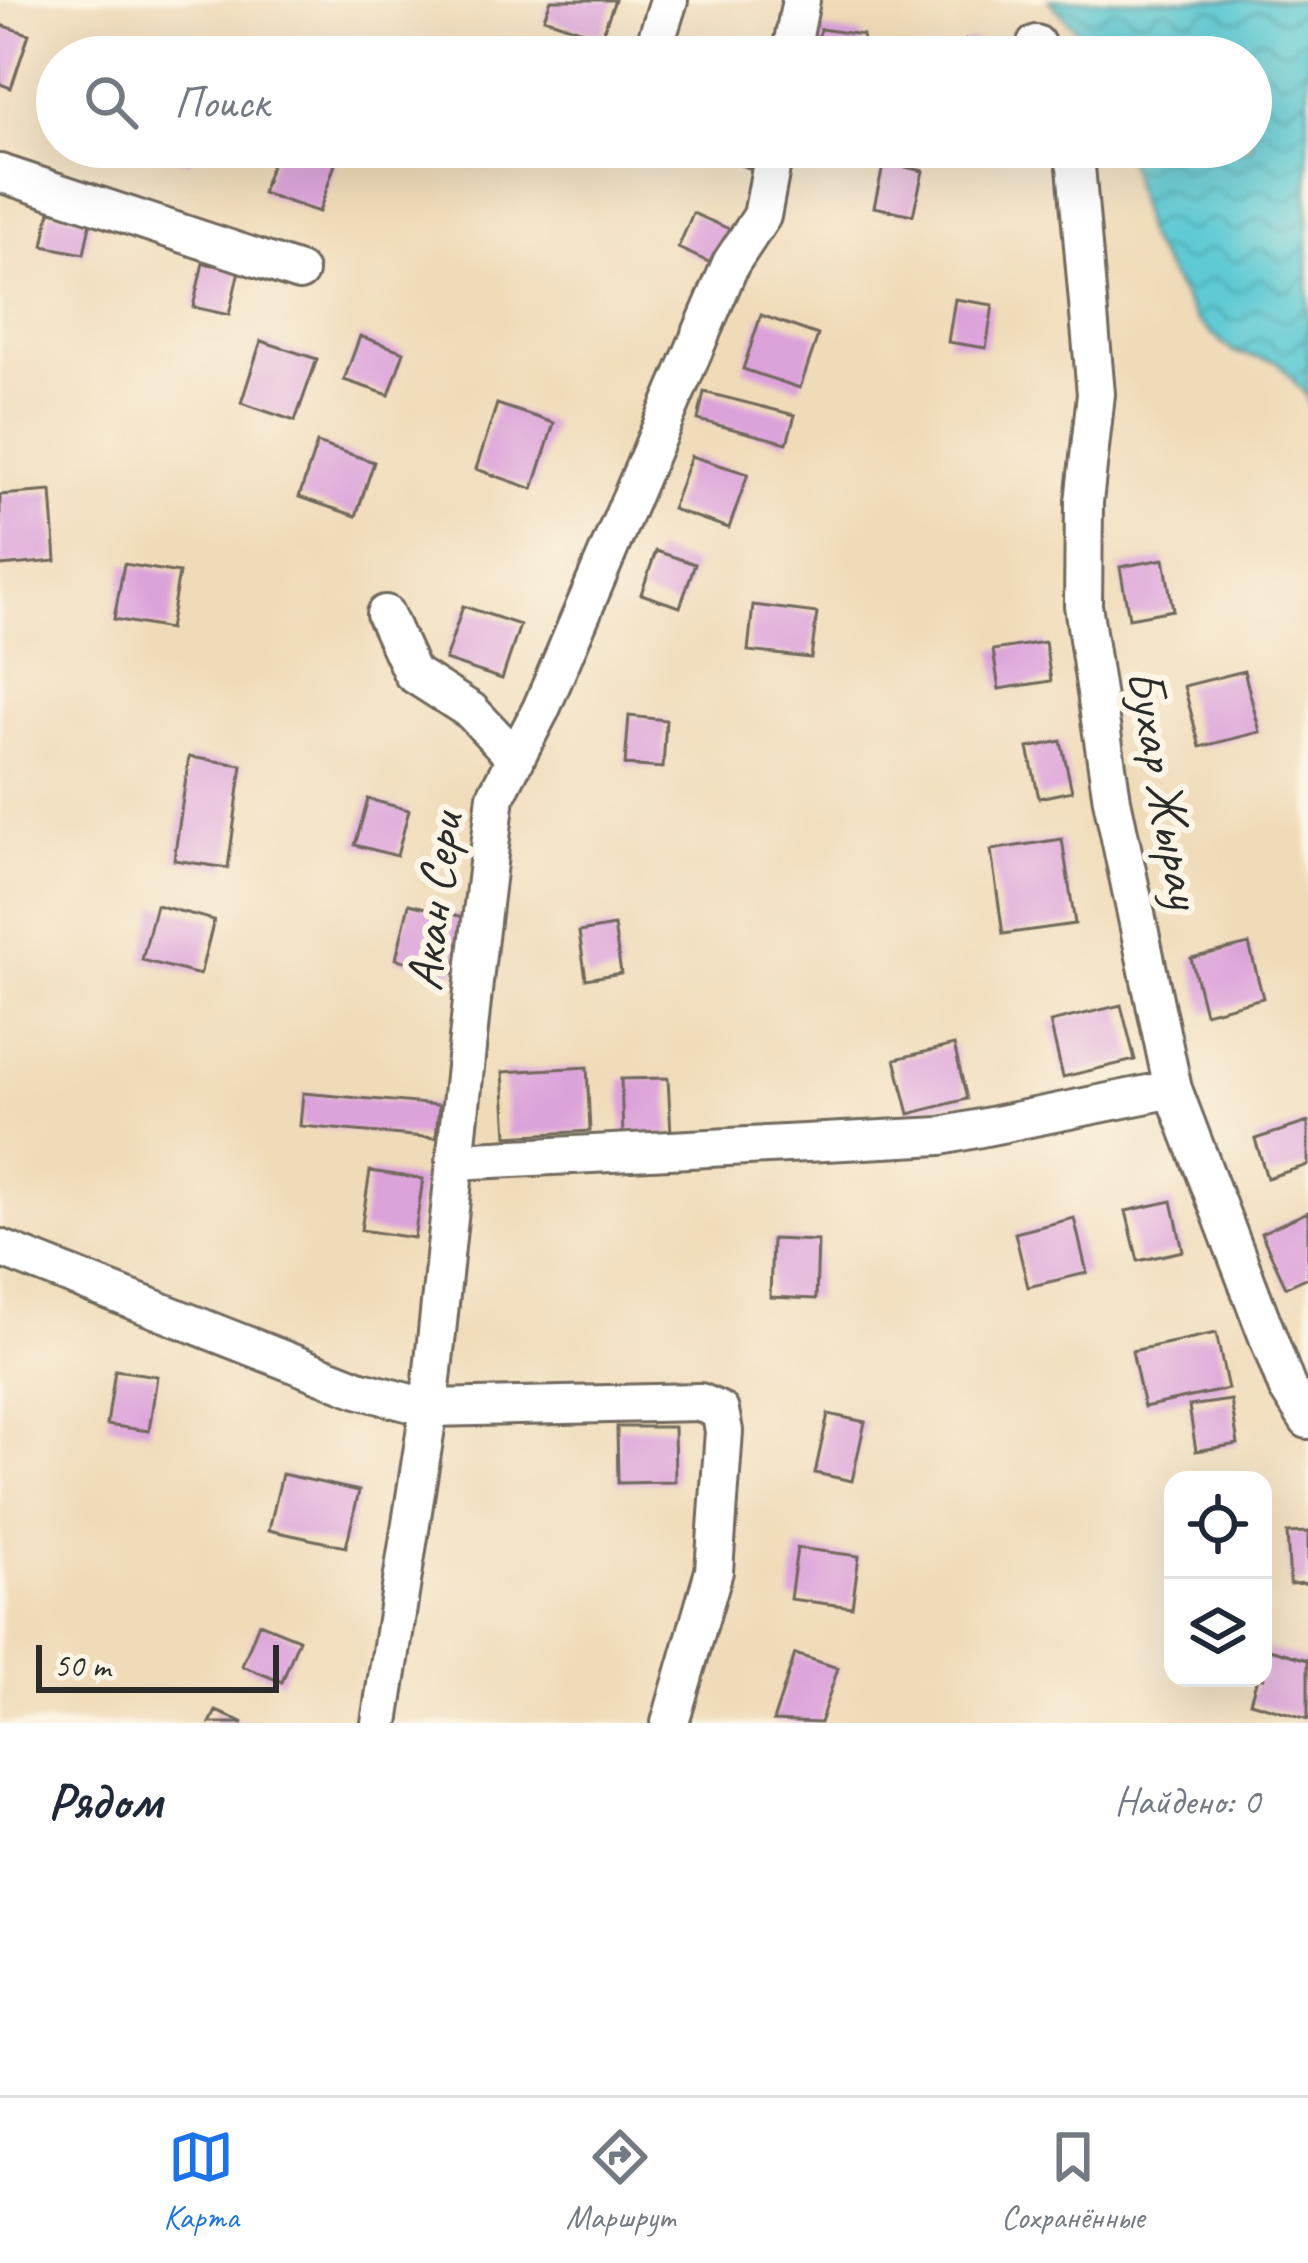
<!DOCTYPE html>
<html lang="ru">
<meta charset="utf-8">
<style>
body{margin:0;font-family:Caveat,sans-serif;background:#f6f6f7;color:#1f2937}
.controls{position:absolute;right:36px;bottom:36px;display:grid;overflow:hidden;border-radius:24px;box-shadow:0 12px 48px #0002}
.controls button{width:108px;height:108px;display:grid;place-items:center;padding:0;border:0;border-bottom:3px solid #e0e1e3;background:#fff;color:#1f2937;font:60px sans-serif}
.scale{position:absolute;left:36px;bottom:30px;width:243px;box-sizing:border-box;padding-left:12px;border:6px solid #2b2b2b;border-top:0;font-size:33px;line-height:42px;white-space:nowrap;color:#2b2b2b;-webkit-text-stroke:9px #fcf5e5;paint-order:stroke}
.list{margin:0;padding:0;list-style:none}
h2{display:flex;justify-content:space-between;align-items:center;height:156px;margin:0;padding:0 48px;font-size:51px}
h2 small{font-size:39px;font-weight:400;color:#747a83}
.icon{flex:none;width:66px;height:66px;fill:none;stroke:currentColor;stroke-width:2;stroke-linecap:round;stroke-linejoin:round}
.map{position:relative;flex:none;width:1308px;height:1723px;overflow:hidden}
.search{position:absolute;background:#fff;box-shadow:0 12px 48px #0002;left:36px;right:36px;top:36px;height:132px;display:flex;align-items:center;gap:30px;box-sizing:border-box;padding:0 42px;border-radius:66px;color:#747a83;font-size:45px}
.sheet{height:372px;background:#fff}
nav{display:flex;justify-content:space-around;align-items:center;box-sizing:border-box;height:168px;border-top:3px solid #e0e1e3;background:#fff;font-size:33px;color:#747a83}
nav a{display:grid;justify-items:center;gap:6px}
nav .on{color:#1a73e8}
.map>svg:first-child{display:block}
</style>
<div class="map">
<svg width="1308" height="1723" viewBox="0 0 1308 1723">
<defs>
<pattern id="water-waves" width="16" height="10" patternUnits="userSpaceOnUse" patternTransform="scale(3)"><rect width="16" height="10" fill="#5ecad4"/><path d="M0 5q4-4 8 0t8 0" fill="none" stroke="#4ea4ac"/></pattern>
</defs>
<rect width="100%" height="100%" fill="#fcf5e5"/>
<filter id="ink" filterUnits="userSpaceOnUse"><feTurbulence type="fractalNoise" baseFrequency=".00833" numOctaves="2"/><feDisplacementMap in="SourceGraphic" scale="24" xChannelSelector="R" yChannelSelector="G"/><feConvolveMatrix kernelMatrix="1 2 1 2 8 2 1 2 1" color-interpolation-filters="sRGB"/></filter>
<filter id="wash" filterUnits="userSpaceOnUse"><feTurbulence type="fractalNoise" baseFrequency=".004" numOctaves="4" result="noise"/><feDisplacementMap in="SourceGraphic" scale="48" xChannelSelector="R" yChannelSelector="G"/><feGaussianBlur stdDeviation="2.7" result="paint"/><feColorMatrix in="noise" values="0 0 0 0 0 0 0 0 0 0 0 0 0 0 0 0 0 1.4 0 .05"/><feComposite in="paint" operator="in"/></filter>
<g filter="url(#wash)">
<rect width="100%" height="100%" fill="#f0dbb9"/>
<path fill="url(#water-waves)" stroke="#447a80" stroke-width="3" d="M1049,0H1308V406L1307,396L1278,362L1233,352L1197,320L1147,238L1125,147H1251V57H1088L1077,30Z"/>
<g id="blocks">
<path fill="#dca2da" d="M551,0H615L601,37L544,18Z
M0,25L29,34L11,88L0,84Z
M820,29L863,35L861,57H816Z
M966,40L997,44L995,57H964Z
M144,147H195L190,163Z
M277,147H303L337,158L319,212L262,193Z
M707,147H755L749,168L705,153Z
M884,162L923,171L913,215L874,207Z
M50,211L91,219L84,254L43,246Z
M693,213L738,233L722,268L678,248Z
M203,263L239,270L229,315L193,307Z
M955,299L993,305L986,348L948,342Z
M761,315L818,335L800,388L743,369Z
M360,336L404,352L389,395L344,380Z
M261,341L317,359L295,421L241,403Z
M704,392L795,415L787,443L698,420Z
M497,404L554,423L533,489L476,469Z
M317,443L374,462L356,516L299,497Z
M691,456L748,474L729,528L672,509Z
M51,491L56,561L0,566V495Z
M656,551L695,564L680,607L641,594Z
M1164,559L1173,610L1129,618L1120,567Z
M124,564L179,573L169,629L114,619Z
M753,605L817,613L811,658L748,651Z
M463,606L520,625L502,679L445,660Z
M1045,642L1051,681L999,689L993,650Z
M1244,671L1260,732L1200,747L1184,686Z
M629,716L666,720L663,768L625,765Z
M1061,741L1072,791L1039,798L1028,748Z
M189,757L242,765L228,868L174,860Z
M368,799L409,810L397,856L355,845Z
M1062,839L1075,924L1003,934L991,850Z
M409,904L468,918L455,973L396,959Z
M156,905L214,920L200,975L142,960Z
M614,926L621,973L586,979L579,932Z
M1249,944L1263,998L1205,1013L1191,958Z
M1121,1005L1135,1060L1063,1077L1050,1022Z
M954,1045L967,1099L909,1114L895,1059Z
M587,1067L590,1131L507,1136L503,1072Z
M668,1078L671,1134L623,1135L621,1079Z
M303,1093L439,1105L436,1138L300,1126Z
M1308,1122V1165L1267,1178L1255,1139Z
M370,1171L423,1179L414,1238L361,1230Z
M1172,1201L1183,1251L1138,1261L1126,1211Z
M1308,1212V1277L1286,1287L1261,1233Z
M1074,1218L1087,1273L1028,1287L1015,1233Z
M772,1239L818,1241L816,1299L770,1297Z
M1216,1333L1228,1389L1144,1407L1132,1351Z
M115,1370L157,1376L149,1431L107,1425Z
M1231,1400L1238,1444L1196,1451L1189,1406Z
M828,1414L865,1422L852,1481L815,1473Z
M617,1427H674L675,1482L618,1483Z
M282,1474L359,1491L346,1547L269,1530Z
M1308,1532V1583L1290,1584L1287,1533Z
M797,1548L859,1556L852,1607L790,1599Z
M259,1623L299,1639L282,1682L242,1666Z
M1266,1648L1308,1660V1719L1250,1702L1257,1678H1263Z
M795,1654L838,1668L820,1723L773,1721Z
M216,1711L244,1723H210Z"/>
</g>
</g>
<g filter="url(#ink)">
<use href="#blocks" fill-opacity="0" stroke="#70695d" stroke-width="3"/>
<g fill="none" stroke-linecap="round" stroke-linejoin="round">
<g stroke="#70695d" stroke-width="42">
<path id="minor" d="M1036,44L1041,57
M651,57L669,0
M790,57L801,0
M1070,147L1076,166L1096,394L1084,502L1083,605L1112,800L1173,1089L1287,1387L1308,1420
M0,173L299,272
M385,614L412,673L471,711L516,759
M456,1161L941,1136L1173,1089
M0,1248L358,1389L429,1408L700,1402L720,1411L724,1431L714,1571L670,1723
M380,1723L429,1408L476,963L496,796L541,709L731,263L762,216L775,147"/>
</g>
<use href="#minor" stroke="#fff" stroke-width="36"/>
</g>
</g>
<g text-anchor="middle" stroke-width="12" stroke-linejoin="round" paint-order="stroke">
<g font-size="51" fill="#2b2b2b" stroke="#fcf5e5">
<text transform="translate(1166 788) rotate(80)" y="18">Бухар Жырау</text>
<text transform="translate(433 902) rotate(-83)" y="18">Акан Сери</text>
</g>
</g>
</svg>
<div class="controls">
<button><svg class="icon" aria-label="locate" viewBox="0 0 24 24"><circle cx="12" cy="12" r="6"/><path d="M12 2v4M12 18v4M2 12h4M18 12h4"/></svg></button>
<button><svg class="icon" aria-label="layers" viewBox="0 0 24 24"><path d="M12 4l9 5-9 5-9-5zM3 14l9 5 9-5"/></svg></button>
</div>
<div class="scale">50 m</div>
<div class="search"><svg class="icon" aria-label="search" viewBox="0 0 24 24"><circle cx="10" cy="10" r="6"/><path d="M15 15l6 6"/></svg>Поиск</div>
</div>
<section class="sheet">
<h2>Рядом<small>Найдено: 0</small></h2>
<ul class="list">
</ul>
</section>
<nav>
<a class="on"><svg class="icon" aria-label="map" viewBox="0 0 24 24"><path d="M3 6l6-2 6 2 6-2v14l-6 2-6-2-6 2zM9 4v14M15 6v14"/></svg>Карта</a>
<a><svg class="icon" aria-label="directions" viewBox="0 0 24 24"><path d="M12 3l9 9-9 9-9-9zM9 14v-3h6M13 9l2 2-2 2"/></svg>Маршрут</a>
<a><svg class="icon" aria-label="saved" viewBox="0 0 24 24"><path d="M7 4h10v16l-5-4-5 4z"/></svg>Сохранённые</a>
</nav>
